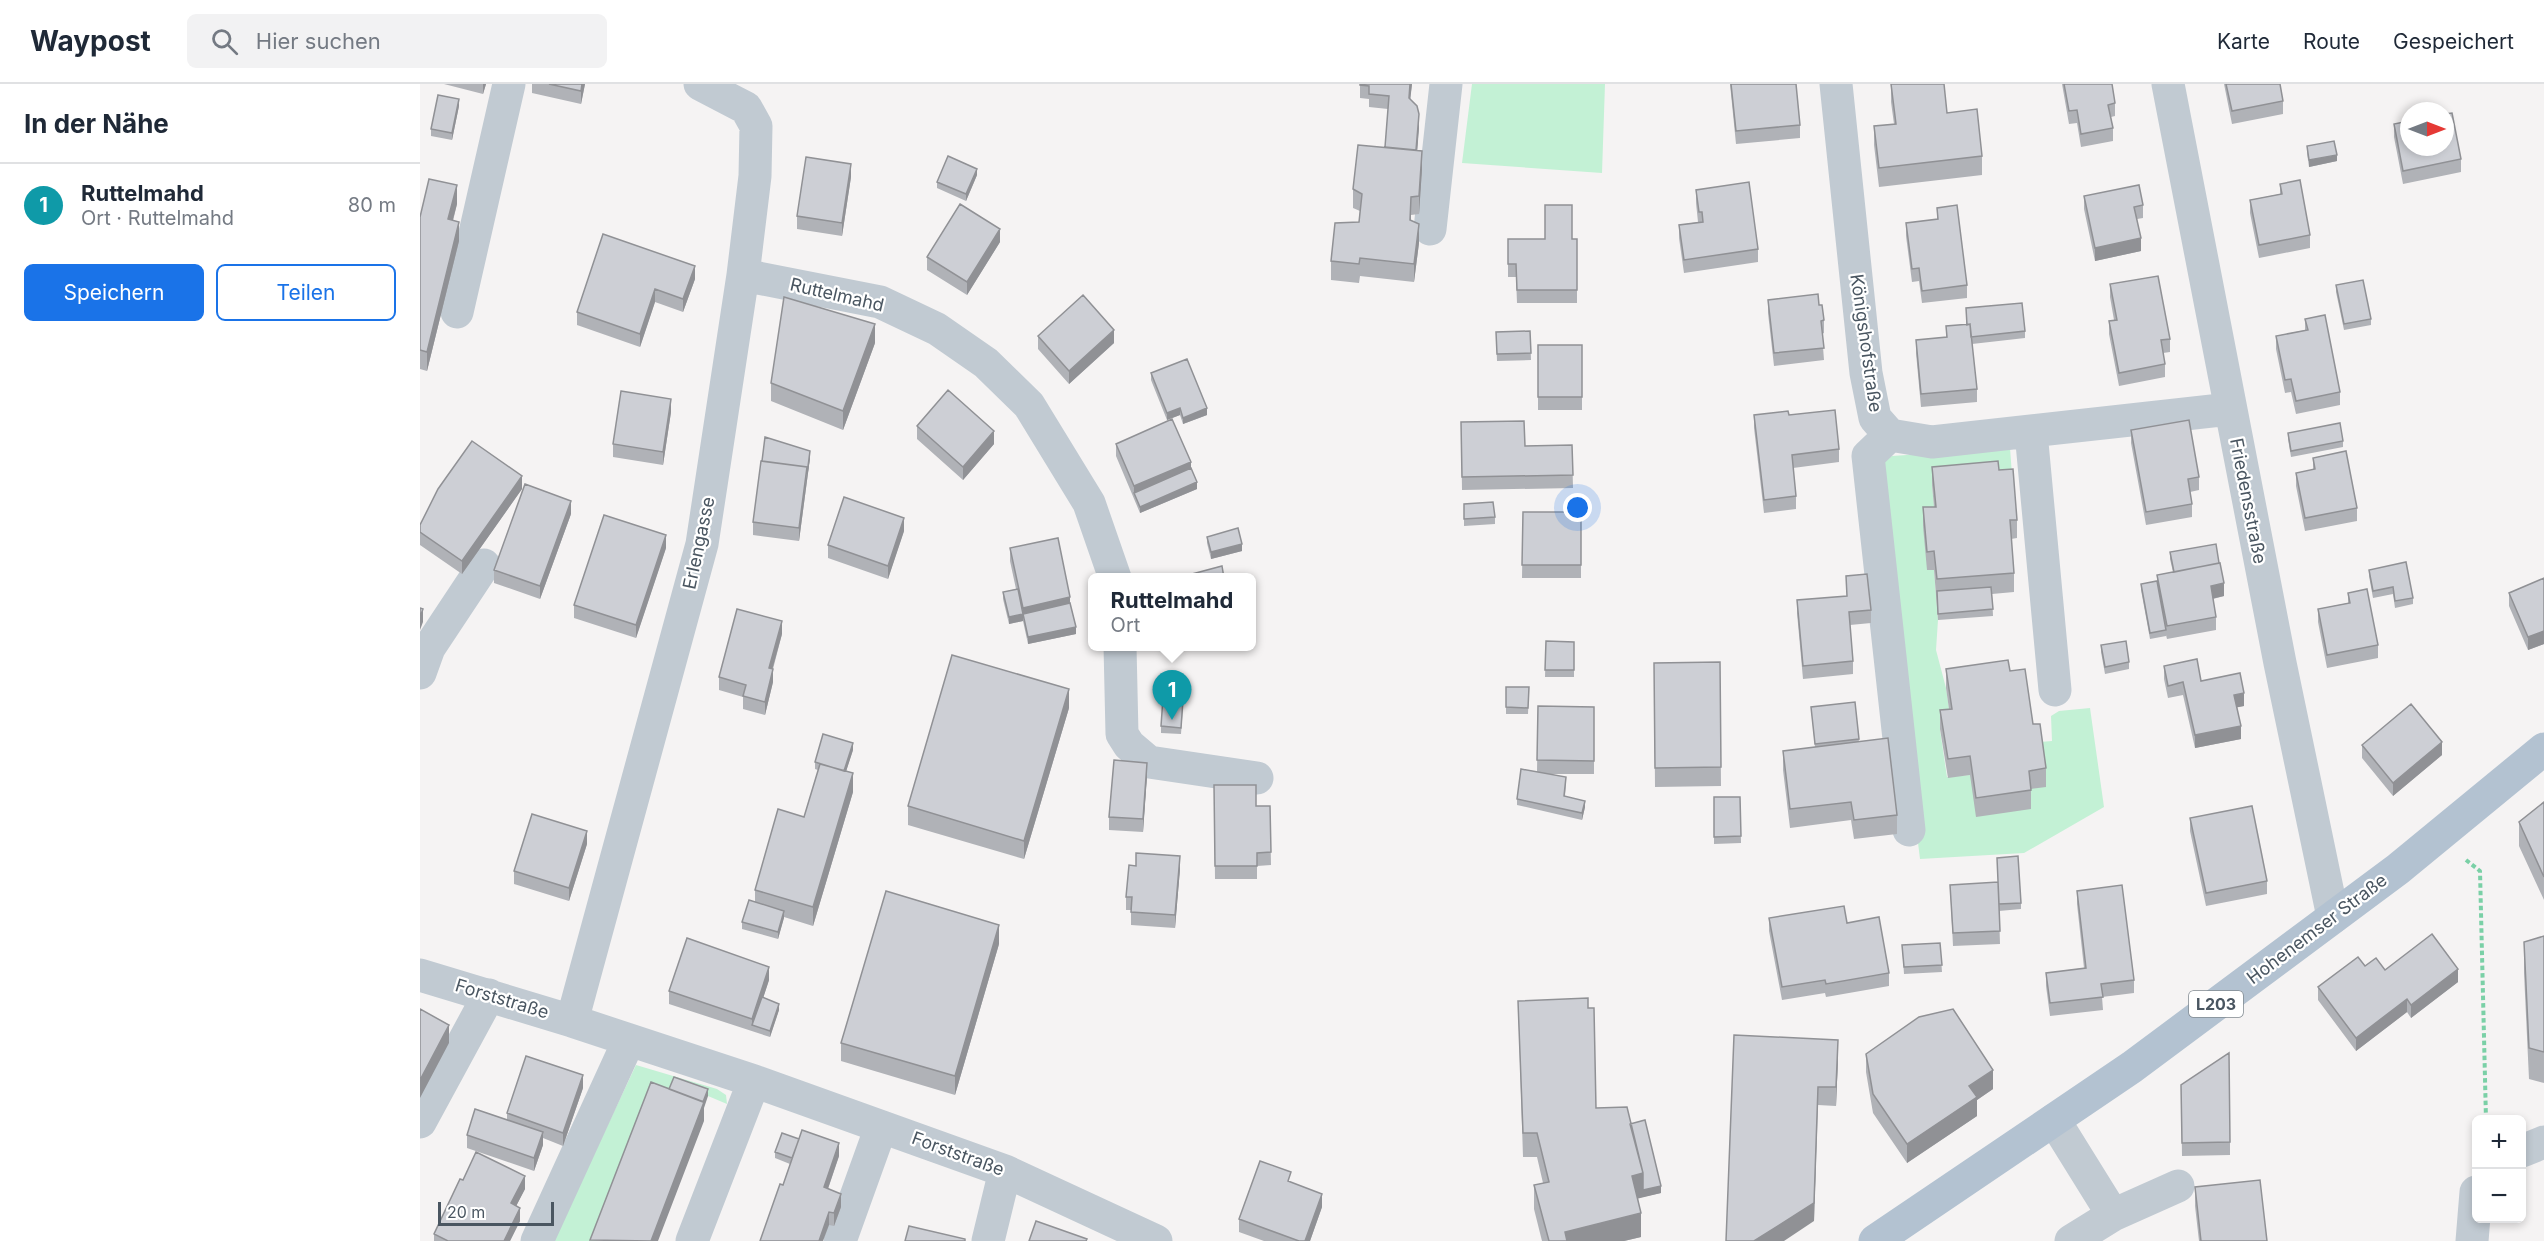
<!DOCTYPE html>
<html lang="de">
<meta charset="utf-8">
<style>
body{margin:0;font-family:Inter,sans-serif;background:#f2f2f3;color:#1f2937}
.controls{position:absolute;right:18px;bottom:18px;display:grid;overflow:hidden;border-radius:9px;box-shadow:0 3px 9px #0003}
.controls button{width:54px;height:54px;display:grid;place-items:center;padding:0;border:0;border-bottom:2px solid #e0e1e3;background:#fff;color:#1f2937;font:30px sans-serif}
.compass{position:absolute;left:1980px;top:18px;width:54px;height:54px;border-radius:50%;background:#fff;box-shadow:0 3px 9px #0003;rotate:90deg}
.scale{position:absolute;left:18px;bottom:15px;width:116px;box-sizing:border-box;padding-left:6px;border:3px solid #4a5661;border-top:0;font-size:16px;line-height:21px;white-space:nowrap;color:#4a5661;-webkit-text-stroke:4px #fff;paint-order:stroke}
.you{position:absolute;left:1158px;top:424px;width:21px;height:21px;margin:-15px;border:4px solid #fff;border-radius:50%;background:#1a73e8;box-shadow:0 0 0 9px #1a73e833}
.badge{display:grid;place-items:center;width:39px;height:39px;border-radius:50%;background:#1a73e8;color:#fff;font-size:20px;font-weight:700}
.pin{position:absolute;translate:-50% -50px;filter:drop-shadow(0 2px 3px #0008)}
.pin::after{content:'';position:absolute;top:32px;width:21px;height:18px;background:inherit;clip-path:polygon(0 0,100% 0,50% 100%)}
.popup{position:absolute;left:668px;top:489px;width:168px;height:78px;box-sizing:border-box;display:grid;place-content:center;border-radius:9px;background:#fff;filter:drop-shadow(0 2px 4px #0005);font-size:20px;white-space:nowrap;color:#747a83}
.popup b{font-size:22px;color:#1f2937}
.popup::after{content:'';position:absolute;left:50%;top:100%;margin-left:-12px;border:12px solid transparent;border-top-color:#fff}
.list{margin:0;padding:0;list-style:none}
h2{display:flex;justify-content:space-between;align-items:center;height:78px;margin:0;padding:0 24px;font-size:26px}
h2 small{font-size:20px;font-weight:400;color:#747a83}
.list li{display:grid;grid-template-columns:39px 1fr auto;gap:18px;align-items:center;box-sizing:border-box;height:84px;padding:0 24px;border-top:2px solid #e0e1e3}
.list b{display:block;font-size:22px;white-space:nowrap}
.list p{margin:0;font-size:20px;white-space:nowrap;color:#747a83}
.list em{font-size:20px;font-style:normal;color:#747a83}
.actions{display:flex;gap:12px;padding:18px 24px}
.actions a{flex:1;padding:14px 0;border:2px solid #1a73e8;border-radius:9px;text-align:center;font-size:21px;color:#1a73e8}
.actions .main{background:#1a73e8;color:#fff}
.icon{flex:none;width:33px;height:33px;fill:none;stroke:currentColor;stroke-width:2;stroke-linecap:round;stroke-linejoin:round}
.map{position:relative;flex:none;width:2124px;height:1157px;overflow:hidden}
header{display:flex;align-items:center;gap:36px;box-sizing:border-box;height:84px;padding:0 30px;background:#fff;border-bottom:2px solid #e0e1e3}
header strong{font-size:28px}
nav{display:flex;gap:33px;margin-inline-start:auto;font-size:21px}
.search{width:420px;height:54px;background:#f2f2f3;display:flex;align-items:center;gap:15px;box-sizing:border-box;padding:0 21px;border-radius:9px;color:#747a83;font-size:22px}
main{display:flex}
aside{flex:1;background:#fff}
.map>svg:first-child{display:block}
</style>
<header>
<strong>Waypost</strong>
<div class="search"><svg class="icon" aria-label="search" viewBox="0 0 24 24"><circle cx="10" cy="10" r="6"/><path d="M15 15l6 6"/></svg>Hier suchen</div>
<nav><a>Karte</a><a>Route</a><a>Gespeichert</a></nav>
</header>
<main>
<aside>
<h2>In der Nähe<small></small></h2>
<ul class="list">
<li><span class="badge" style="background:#0f9aa8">1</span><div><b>Ruttelmahd</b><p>Ort · Ruttelmahd</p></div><em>80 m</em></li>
</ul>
<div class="actions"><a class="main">Speichern</a><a>Teilen</a></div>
</aside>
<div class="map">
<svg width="2124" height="1157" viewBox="0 0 2124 1157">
<rect width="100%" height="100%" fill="#f5f3f3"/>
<path fill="#c3f1d5" d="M1052,0H1185L1182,89L1042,79Z
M1590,364L1593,404L1512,402L1516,441L1507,486H1514L1518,536L1516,566L1526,604L1532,644L1520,646L1527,693L1550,691L1609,706L1620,658L1632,657L1631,632L1639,627L1670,624L1684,723L1604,769L1500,775L1475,571L1462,376L1472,372Z
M216,981L297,1005L306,1011L307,1020L288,1012L177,1157H133Z"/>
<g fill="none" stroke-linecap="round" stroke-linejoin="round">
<path stroke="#7ad0a6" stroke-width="4" stroke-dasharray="4.5 3" stroke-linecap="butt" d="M2046,776L2060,787L2066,1036"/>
<path stroke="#c1cad2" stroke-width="33" d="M1416,0L1446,289L1455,334L1470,351L1512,358L1810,325
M1748,0L1860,579L1913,833
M1010,145L1026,0
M323,191L460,218L517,245L566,279L609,321L669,419L695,494
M37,228L89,0
M1611,348L1635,606
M1470,351L1448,372L1489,746
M700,562L702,650L709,661L729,678L837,694
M0,589L9,564L64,481
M0,891L152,937L334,997L585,1087L736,1157
M152,937L282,460L323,191L335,92L336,42L326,24L280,0
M1634,1036L1693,1131
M0,1038L69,911
M2102,1067L2124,1058
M117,1157L209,956
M272,1157L334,997
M420,1157L461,1043
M568,1157L585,1087
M1651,1157L1693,1131L1758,1102
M2052,1157L2056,1108"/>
<path stroke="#b3c2d1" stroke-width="33" d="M1455,1157L1712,983L1978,785L2124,665"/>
</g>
<path fill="#b0b2b7" d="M24,0H66L63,10Z
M112,0H165L161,20L112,9Z
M940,0H992L990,15L999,43L997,66L1002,85L999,130L991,131V137L999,159L994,198L940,192L939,199L911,196V177L939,138L940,127L933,124V105L965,63L968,25L949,23V15L940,14Z
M1310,0H1376L1380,41V54L1316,60Z
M1471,0L1527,29L1562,72V91L1459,103L1454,61V42L1474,40L1471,18Z
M1642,0H1695H1692L1695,19V32L1691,33L1693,44V57L1661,63L1657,39L1649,40Z
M1804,0H1860L1863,17V30L1812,40Z
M39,22L32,56L11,52V45Z
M1974,40L2041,75V88L1983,100L1974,53Z
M1887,62L1917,77L1889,83L1887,69Z
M557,91L546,117L517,104V98Z
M431,93L422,152L377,145V132Z
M1860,100L1890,151V164L1839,174L1830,129V116L1860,110Z
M1276,106L1338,165V178L1264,189L1259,154V141L1278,138L1276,119Z
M1664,112L1723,121V134L1717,135L1721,167L1675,177L1664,125Z
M37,120L33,137L39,157L7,287L0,285V133Z
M1517,124L1547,201V214L1502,219L1499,197L1492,198L1486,152V139L1517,135Z
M183,150L275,195L263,228L235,218L220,263L157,241V228Z
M1088,155H1157V219H1097L1096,193H1088Z
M580,158L547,211L507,186V173Z
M1690,200L1750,255V268L1743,269L1745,280V293L1699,302L1689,250V237L1694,236L1690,213Z
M1916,201L1951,235V241L1924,246L1916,208Z
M1348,216L1399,221L1404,236V249L1402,250L1404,276L1354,282L1348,229Z
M1546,224L1605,247V254L1552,260L1557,305V318L1501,323L1496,269V256L1526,253V242L1546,241Z
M1885,235L1920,308V321L1876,330L1871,308L1865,309L1856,265V252L1885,246Z
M1110,247L1111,276L1077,277L1076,248Z
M618,252L694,259L649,300L618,265Z
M455,259L423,346L351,317V299Z
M1118,261H1162V326H1118Z
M731,289L787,331L763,340L760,331L747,336L731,296Z
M251,328L243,381L193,373V360Z
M1334,331H1369L1419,365V378L1373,384L1376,412V425L1344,429L1334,344Z
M1041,338L1105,362L1152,361L1153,404L1042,406Z
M497,342L574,360L543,396L497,355Z
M1711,346L1779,393V406L1770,408L1772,420V433L1726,441L1711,359Z
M1868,349L1923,357V363L1871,373L1868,355Z
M696,360L777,405L720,429L696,372Z
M390,374L379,457L333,451V438Z
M1893,374L1937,424V437L1885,447L1876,402V389L1893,386Z
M1512,383L1579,386L1597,436V454L1591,455L1594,489V508L1572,510L1573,532L1518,536L1514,486H1507L1503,442V423H1514L1512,401Z
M102,405L42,490L0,461V441Z
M1044,420L1075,433V440L1044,442Z
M1103,428H1161V494H1102Z
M151,430L120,515L74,499V486Z
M484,447L468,495L408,474V461Z
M787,453L822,467L791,475L787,459Z
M246,464L216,554L154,534V521Z
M590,464L650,519L656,550L608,560L603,537L589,540L583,515V508L596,505L590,477Z
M1750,468L1804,512L1793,515L1796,533V546L1747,555L1746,551V552L1730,555L1721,506V500L1737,497V491L1753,488L1750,475Z
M1949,486L1993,514V520L1975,524L1973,510L1953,514L1949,492Z
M1426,492L1451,526V539L1430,541L1433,577V590L1383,595L1377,529V516L1427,512Z
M2124,494V560L2108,566L2089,522V509Z
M1928,509L1958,561V574L1907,584L1898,538V525L1928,519Z
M362,550L353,585V598L345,631L323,625V613L299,606V593Z
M1126,557L1154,558V593H1125Z
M1681,561L1709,578V585L1685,590L1681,568Z
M1300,578L1301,702L1235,703L1234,579Z
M1744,582L1781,597L1824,622L1817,623L1821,655L1775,664L1763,611L1748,614L1744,595Z
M1526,585L1590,587L1613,640L1626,684V703L1611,705V725L1556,733L1550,691L1528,694L1520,645V626L1529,625L1526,604Z
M1086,603H1109L1108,630H1086Z
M1435,618L1439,658L1477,731V750L1434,755L1431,736L1370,744L1363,686V667L1395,663L1391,623Z
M1118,622L1174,623V690H1125L1146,700L1145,712L1165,723L1162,736L1097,721V715L1117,688Z
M763,623L761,650L741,649V642Z
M649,624L604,775L488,741V722Z
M1942,661L2022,671L1973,712L1942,674Z
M433,666L426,687L433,708L393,842L364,833L358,855L322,845V838L335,818V806L384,733L398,686L395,685V678Z
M727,692L723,748L689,746V733Z
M794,701L836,722H850L851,781L837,782V795H795Z
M1294,713H1320L1321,759L1294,760Z
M2124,718V816L2099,762V738Z
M1770,734L1847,797V810L1786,822L1770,747Z
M167,760L149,817L94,800V787Z
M760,785L755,844L711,841V826H706V813Z
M1530,801L1601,819V825L1579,827L1580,860L1533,862Z
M1657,807L1714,896V909L1682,913L1683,926L1630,932L1626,902V889L1664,884L1657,820Z
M1349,834L1427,839L1469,889V902L1406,913L1405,909L1362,916L1349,847Z
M2124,852V999L2109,995L2104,889V858Z
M1520,859L1522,888L1484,890L1482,861Z
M579,860L535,1011L421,977V959Z
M1945,882L1965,886L2038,898L1991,934L1987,928L1936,967L1898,916V903Z
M349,896L343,914L359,926L350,953L249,920V907Z
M1098,917L1168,924L1176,1024L1210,1040L1241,1109L1218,1114L1221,1153L1204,1157H1122L1114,1125V1101L1123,1099L1117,1073H1103Z
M1314,951L1418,974L1416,1022L1398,1021L1394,1137Z
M1446,970L1573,1005L1557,1016V1032L1487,1079L1453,1029L1446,988Z
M1761,1001L1810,1058V1071L1762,1072Z
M163,1004L143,1062L123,1054V1061L114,1087L47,1064V1051L87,1036V1029Z
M355,1068L419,1072L408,1105L421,1123L414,1142L409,1141L363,1101L370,1080L355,1074Z
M43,1096L105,1105L96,1122L100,1137L90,1157H14V1150Z
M871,1098L902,1123L890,1157H844L819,1148V1135Z
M1775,1103L1847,1157H1779L1775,1122Z"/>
<path fill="#909195" d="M63,0H66L63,10Z
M162,0H165L161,20V7Z
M990,0H992L989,27V14Z
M39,15V22L32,56V49Z
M999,30V43L996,85V72Z
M1002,67V85L999,130V112Z
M1917,71V77L1889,83V76Z
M431,80V93L422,152V139Z
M557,85V91L546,117V110Z
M37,101V120L28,154V135Z
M991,113V131L990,155V136Z
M39,138V157L7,287V268Z
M999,140V159L994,198V180Z
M580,145V158L547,211V198Z
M1721,154V167L1675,177V164Z
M275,182V195L263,228V215Z
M235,205V218L220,263V250Z
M455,240V259L423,346V327Z
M694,246V259L649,300V287Z
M251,315V328L243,381V368Z
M760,324V331L747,336V329Z
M787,324V331L763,340V334Z
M574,347V360L543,396V383Z
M390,367V374L379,457V444Z
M771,378V391L714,409V402Z
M102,392V405L42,490V477Z
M777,398V405L720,429V423Z
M151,417V430L120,515V502Z
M484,434V447L468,495V482Z
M246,451V464L216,554V541Z
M822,460V467L791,475V468Z
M1804,499V512L1791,515V502Z
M650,513V526L603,530V524Z
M3,525V538L0,546V533Z
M603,530V537L589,540V533Z
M362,537V550L349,597V584Z
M656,543V550L608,560V553Z
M2124,547V560L2108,566V553Z
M353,585V598L345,631V618Z
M649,605V624L604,775V757Z
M1824,609V622L1814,624V611Z
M1821,642V655L1775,664V651Z
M2022,658V671L1973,712V699Z
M433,659V666L424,694V687Z
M727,679V692L723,748V735Z
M433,689V708L393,842V823Z
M1165,717V723L1162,736V729Z
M167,747V760L149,817V804Z
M760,772V785L755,844V831Z
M364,827V834L358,855V848Z
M579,841V860L535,1011V992Z
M349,883V896L334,942L332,941V935Z
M2038,885V898L1991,934V921Z
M1987,915V928L1936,967V954Z
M359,920V926L350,953V947Z
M29,941V959L0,1014V996Z
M1418,956V974L1416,1022V1003Z
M1573,986V1005L1557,1016V1032L1487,1079V1060L1549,1002Z
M163,991V1004L143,1062V1049Z
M1398,1003L1394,1137L1364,1157H1334Z
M288,1005V1012L284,1024V1037L238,1157H231Z
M123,1048V1061L114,1087V1074Z
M419,1059V1072L404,1116V1103Z
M1223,1089L1241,1102V1109L1212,1116V1092Z
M105,1092V1105L91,1132V1119Z
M421,1110V1123L414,1142V1129Z
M902,1110V1123L890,1157H885Z
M100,1124V1137L90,1157H84Z
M409,1128V1141L403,1157H399Z
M1221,1129V1153L1204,1157H1145V1148Z"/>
<path fill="#cdcfd5" stroke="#909195" stroke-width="1.5" d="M129,0H162L161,7Z
M940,0H990L989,14L997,22L999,30L996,66L965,63L969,12L949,10V2L940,1Z
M1311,0H1376L1380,41L1316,47Z
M1471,0H1524L1527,29L1557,25L1562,72L1459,84L1454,42L1476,40Z
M1644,0H1692L1695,19L1688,21L1693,44L1661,50L1657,26L1649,27Z
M1806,0H1860L1863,17L1812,27Z
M18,11L39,15L32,49L11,45Z
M2032,29L2041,75L1983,87L1974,40L1989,37V63H2025V30Z
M1914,57L1917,71L1889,76L1887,62Z
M938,61L1002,67L999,112L991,113L990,136L999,140L994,180L940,174L939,180L911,177L915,139L939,138L942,110L933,105Z
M528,72L557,85L546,110L517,98Z
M386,73L431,80L422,139L377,132Z
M9,95L37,101L28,135L39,138L7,268L0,266V133Z
M1880,96L1890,151L1839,161L1830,116L1862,110L1860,100Z
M1329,98L1338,165L1264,176L1259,141L1283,138L1282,128H1279L1276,106Z
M1719,101L1723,121L1714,123L1721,154L1675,164L1664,112Z
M540,120L580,145L547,198L507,173Z
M1125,121H1152V155H1157V206H1097L1096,180H1088V155H1125Z
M1537,121L1547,201L1502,207L1499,184L1492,185L1486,139L1518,135L1517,124Z
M183,150L275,182L263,215L235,205L220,250L157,228Z
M1738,192L1750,255L1741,256L1745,280L1699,289L1689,237L1697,236L1690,200Z
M1943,196L1951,235L1924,240L1916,201Z
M1398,210L1399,221H1402L1404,236L1401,237L1404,264L1354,269L1348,216Z
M663,211L694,246L649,287L618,252Z
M364,213L455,240L423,327L351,299Z
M1602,219L1605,247L1551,253L1550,240L1547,241L1546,224Z
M1905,231L1920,308L1876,317L1871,295L1865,296L1856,252L1888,246L1885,235Z
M1550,240L1557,305L1501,310L1496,256L1527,253L1526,242Z
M1110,247L1111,269L1077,270L1076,248Z
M1118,261H1162V313H1118Z
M767,275L787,324L763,334L760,324L747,329L731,289Z
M528,306L574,347L543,383L497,342Z
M201,307L251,315L243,368L193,360Z
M1415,326L1419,365L1372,371L1376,412L1344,416L1334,331L1368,327L1369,331Z
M752,335L771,378L714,402L696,360Z
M1769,336L1779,393L1768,395L1772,420L1726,428L1711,346Z
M1104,337L1105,362L1152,361L1153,391L1042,393L1041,338Z
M1920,339L1923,357L1871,367L1868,349Z
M345,353L390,367L387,390V383L342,377Z
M52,357L102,392L42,477L0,448V441L18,405Z
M1926,367L1937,424L1885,434L1876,389L1895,385L1893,374Z
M341,377L387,383L379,444L333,438Z
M1578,377L1579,386L1593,385L1597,436H1590L1594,489L1517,495L1514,467L1507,468L1503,423H1516L1512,383Z
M771,384L777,398L720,423L714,409Z
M105,400L151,417L120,502L74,486Z
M424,413L484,434L468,482L408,461Z
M1073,418L1075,433L1044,435V420Z
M1103,428H1161V481H1102Z
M184,431L246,451L216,541L154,521Z
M818,444L822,460L791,468L787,453Z
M638,454L650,513L603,524L590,464Z
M1796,460L1799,479L1754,488L1750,468Z
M1986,478L1993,514L1975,517L1973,503L1953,507L1949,486Z
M1800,479L1804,499L1791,502L1796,533L1747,542L1737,491Z
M802,482L804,494H757Z
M1447,490L1451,526L1429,528L1433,577L1383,582L1377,516L1427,512L1426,492Z
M2124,494V547L2108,553L2089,509Z
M1737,497L1746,546L1730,549L1721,500Z
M1571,503L1573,525L1518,530L1517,507Z
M598,505L603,530L650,519L656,543L608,553L603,530L589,533L583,508Z
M1947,505L1958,561L1907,571L1898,525L1930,519L1928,509Z
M0,524L3,525L0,533Z
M317,525L362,537L349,584L353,585L345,618L323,612L326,601L299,593Z
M1126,557L1154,558V586H1125Z
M1706,557L1709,578L1685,583L1681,561Z
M532,571L649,605L604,757L488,722Z
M1777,575L1781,597L1820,589L1824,609L1814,611L1821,642L1775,651L1763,598L1748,602L1744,582Z
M1588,576L1590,587L1605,585L1613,640H1620L1626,684L1609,687L1611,706L1556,714L1550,672L1528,675L1520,626L1532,625L1526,585Z
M1300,578L1301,683L1235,684L1234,579Z
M1086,603H1109L1108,624L1086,623Z
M743,614L763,616L761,644L741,642Z
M1435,618L1439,655L1395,660L1391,623Z
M1991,620L2022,658L1973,699L1942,661Z
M1118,622L1174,623V677L1117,676Z
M403,650L433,659L424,687L395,678Z
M1468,654L1477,731L1434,736L1431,718L1370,725L1363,667Z
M694,676L727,679L723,735L689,733Z
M400,680L433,689L393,823L335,806L358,725L384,733Z
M1101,685L1146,693L1144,712L1165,717L1162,729L1097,715Z
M794,701H836V722H850L851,768L837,769V782H795Z
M1294,713H1320L1321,752L1294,753Z
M2124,718V793L2099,738Z
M1832,722L1847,797L1786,809L1770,734Z
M112,730L167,747L149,804L94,787Z
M716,769L760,772L755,831L711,828L712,813H706L709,781L716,782Z
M1598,772L1601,819L1579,820L1577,774Z
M1578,798L1580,847L1533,849L1530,801Z
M1702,801L1714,896L1681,900L1683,913L1630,919L1626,889L1666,884L1657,807Z
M466,807L579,841L535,992L421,959Z
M329,816L364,827L358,848L322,838Z
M1424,822L1427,839L1459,833L1469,889L1406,900L1405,896L1362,903L1349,834Z
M2012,850L2038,885L1991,921L1987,915L1936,954L1898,903L1938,873L1945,882L1956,874L1965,886Z
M2124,852V968L2109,964L2104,858Z
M267,854L349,883L332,935L249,907Z
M1520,859L1522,881L1484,883L1482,861Z
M342,913L359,920L350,947L332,941Z
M1168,914V924H1174L1176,1024L1207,1023L1223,1089L1212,1092L1221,1129L1145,1148L1147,1157H1129L1114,1101L1129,1098L1117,1049H1103L1098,917Z
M0,925L29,941L0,996Z
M1533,925L1573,986L1549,1002L1557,1013L1487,1060L1453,1010L1446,970L1499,933Z
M1314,951L1418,956L1416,1003H1398L1394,1119L1334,1157H1306Z
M1809,969L1810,1058L1762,1059L1761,1001Z
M106,972L163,991L143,1049L87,1029Z
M254,993L288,1005L283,1018L249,1005Z
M231,998L284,1018L231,1157L170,1156Z
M55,1025L123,1048L114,1074L47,1051Z
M1225,1036L1241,1102L1223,1106V1089L1210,1040Z
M382,1046L419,1059L404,1103L421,1110L414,1129L409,1128L399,1157H340L360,1100L363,1101Z
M362,1049L379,1055L372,1074L355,1068Z
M56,1068L105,1092L91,1119L100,1124L84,1157H28L14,1150L40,1095L43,1096Z
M840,1077L871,1088L868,1097L902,1110L885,1157H879L819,1135Z
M1840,1096L1847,1157H1781L1775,1103Z
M616,1137L667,1155L666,1157H609Z
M489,1142L545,1155V1157H485Z"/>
<g text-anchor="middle" stroke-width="4.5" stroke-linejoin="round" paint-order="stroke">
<rect fill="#fff" stroke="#808990" stroke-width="1.5" x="1769" y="907" width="54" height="26" rx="4.5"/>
<g font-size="16" font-weight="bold" fill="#4a5661">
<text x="1796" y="926">L203</text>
</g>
<g font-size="18" fill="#4a5661" stroke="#fff">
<text transform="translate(417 211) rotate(13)" y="6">Ruttelmahd</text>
<text transform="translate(1446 259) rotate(82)" y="6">Königshofstraße</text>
<text transform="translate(1828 417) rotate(79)" y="6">Friedensstraße</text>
<text transform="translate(279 459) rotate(-78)" y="6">Erlengasse</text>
<text transform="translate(1897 845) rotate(-37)" y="6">Hohenemser Straße</text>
<text transform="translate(82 915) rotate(17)" y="6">Forststraße</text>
<text transform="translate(538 1070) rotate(20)" y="6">Forststraße</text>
</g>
</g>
</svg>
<div class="controls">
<button>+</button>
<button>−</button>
</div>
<svg class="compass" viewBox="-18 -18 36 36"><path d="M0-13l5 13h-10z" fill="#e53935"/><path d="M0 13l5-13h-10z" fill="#747a83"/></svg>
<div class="scale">20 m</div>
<div class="you"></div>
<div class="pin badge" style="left:752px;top:636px;background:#0f9aa8">1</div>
<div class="popup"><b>Ruttelmahd</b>Ort</div>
</div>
</main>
